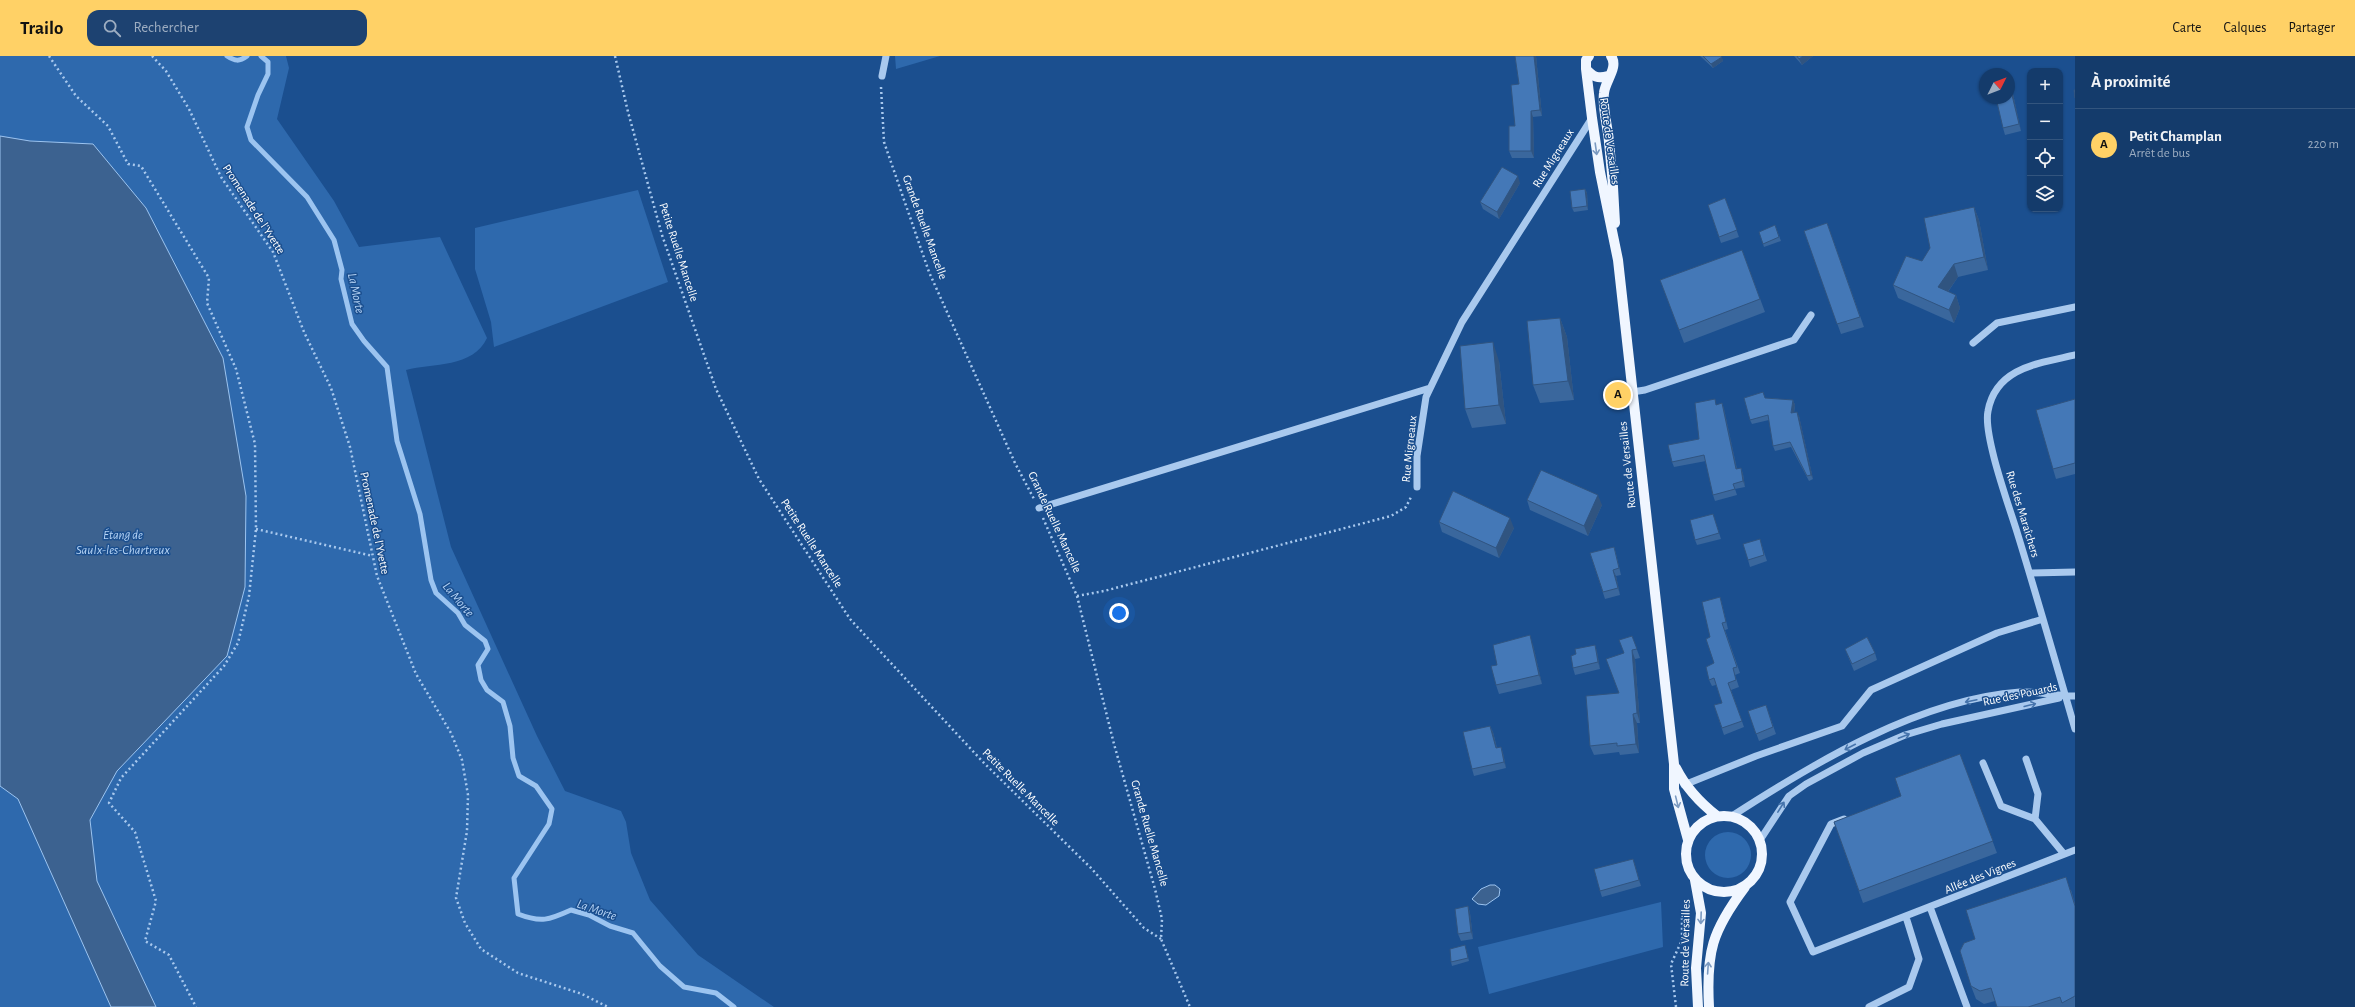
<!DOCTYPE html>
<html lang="fr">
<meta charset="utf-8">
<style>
body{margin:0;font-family:"Alegreya Sans",sans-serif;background:#1d4271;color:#f1f3f6}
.controls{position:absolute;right:12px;top:12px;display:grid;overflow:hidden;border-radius:8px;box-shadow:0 1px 3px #0004}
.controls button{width:36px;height:36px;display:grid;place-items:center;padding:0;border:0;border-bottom:1px solid #33557e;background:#143b6b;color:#f1f3f6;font:20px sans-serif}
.compass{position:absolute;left:1979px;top:12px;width:36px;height:36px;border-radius:50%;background:#143b6b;box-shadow:0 1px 3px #0004;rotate:48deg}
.you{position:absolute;left:1119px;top:557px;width:14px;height:14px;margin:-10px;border:3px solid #fff;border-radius:50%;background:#1a73e8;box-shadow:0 0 0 6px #1a73e833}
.badge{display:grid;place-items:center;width:26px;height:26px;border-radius:50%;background:#ffd166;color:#111;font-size:13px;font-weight:700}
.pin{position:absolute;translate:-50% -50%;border:2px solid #fff;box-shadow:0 1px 4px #0006}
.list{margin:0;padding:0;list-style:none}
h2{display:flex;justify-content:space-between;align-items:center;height:52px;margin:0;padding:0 16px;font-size:17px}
h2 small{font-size:13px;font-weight:400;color:#9dadc1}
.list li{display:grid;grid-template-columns:26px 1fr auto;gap:12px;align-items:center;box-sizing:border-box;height:72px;padding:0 16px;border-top:1px solid #33557e}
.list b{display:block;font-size:15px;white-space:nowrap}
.list p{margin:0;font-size:13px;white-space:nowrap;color:#9dadc1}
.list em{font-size:13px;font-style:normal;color:#9dadc1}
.icon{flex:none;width:22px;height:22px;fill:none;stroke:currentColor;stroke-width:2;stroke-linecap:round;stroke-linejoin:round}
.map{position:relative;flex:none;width:2075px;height:951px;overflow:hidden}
header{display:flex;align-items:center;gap:24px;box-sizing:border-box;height:56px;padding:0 20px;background:#ffd166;color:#111}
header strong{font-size:19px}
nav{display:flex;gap:22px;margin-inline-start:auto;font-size:14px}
.search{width:280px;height:36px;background:#1d4271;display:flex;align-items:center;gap:10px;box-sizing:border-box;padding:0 14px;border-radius:12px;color:#9dadc1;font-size:15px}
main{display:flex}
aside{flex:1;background:#143b6b}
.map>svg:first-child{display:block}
</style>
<header>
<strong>Trailo</strong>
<div class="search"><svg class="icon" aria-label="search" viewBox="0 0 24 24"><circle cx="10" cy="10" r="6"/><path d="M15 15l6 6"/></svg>Rechercher</div>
<nav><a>Carte</a><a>Calques</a><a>Partager</a></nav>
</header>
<main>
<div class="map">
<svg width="2075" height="951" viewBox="0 0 2075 951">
<rect width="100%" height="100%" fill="#1b4f8f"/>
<path fill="#2e69ad" d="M0,0H286L289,12L277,63L334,145L359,191L440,181L487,282C473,312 433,307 406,314L451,491L537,680L565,735L621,755L626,766L631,797L650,844L698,899L774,951H0Z
M895,0H940L896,13Z
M638,134L668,226L494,291L491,266L475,213V172Z
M1705 799a23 23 0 1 1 46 0a23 23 0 1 1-46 0Z
M1661,846L1663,891L1489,938L1478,891Z"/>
<path fill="#3c6290" stroke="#9cc4f0" d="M0,80L30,85L93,88L146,152L223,302L246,440L245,531L227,600L117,715L90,764L97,825L156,951H111L18,743L0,730Z
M1490,829H1495L1500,833L1499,840L1486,849L1478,848L1472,843L1481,833Z"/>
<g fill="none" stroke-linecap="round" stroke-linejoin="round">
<path stroke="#9cc4f0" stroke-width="5" d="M227,0C235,5 239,6 247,0
M261,0L268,6V18L258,39L247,71L251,84L307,141L334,184L342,214L341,223L352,268L364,285L387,311L397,385L420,458L431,524L436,537L458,557L465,569L485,585L488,593L478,609L481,624L487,634L503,646L510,670L513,702L519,720L536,730L552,753L549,768L514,822L518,858C541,867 549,864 571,854L589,859L610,870L633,877L660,910L684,931L716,937L734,951"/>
<path stroke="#a9c9ee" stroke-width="2.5" stroke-dasharray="2 3" stroke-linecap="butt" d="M49,0L76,40L108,70L128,108L141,110L209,222L207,247L236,313L255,388L256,473L249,540L238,587L224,610L121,722L109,747L135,776L156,845L145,885L169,899L196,951
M152,0L166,15L189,53L221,121L273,196L304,276L331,332L350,391L377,520L416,618L451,677L462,704L468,739L467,775L456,842L465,867L481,893L518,917L582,938L608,951
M615,0L628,56L662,179L716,333L759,423L850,563L983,706L1091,812L1144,872L1161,883
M881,31L884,86L929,216L1015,407L1034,443
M1043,462L1077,540L1114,688L1155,833L1162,863L1161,883L1190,951
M256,473L373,500
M1077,540L1104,535L1391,460L1406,451L1411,441
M1676,951L1671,908L1682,884V861L1688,860"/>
<path stroke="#a9c9ee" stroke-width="7" d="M882,20L886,0
M1973,287L1997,267L2075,251
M2075,299C2040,307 1996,311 1988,355C1983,379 2009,450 2017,476C2037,541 2056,607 2075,673
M1632,336L1645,334L1794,284L1811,259
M1417,431V400L1426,341L1462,266L1592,62
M1039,452L1430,332
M2030,517L2075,516
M2026,703L2038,738L2035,763L2064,798
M1983,707L2001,750L2035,763
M1684,729L1756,700L1842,670L1871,634L1997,577L2043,563
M1732,760C1814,707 1920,643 2020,636C2038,635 2057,640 2075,640
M1844,763L1831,768L1790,846L1813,896L2075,794
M1760,784L1789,740L1806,728L1863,697L1905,679L1942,668L2059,642
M1930,851L1967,951
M1869,951L1909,931L1919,903L1906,861"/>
<path stroke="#f0f6ff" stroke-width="10" d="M1589,0L1586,4V13L1592,62L1600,116L1618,204L1674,708V733L1688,784
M1611,0C1619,11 1605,25 1604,37C1602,52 1608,71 1609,86C1612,113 1614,140 1615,167
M1586,13C1593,21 1598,23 1608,20
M1676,712C1686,732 1699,746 1717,760
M1686 798a38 38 0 1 1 76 0a38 38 0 1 1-76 0Z
M1695,824L1701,857L1696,912L1698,951
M1709,951C1706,896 1712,875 1745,831"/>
</g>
<path fill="#3a679d" d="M1515,0H1536L1542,60L1533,61L1534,102H1512L1509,95L1515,70L1519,28Z
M1700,0H1721L1723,5L1713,12Z
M1794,0H1813L1802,9Z
M2013,38L2021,75L2005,79L2003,72Z
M1520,127L1499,163L1483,153L1480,146Z
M1585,133L1587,137L1588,154L1574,156L1572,152Z
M1725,142L1739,181L1721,187L1708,149Z
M1974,151L1979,164L1988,214L1958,221L1948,236L1956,239L1960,252L1954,267L1898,242L1893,229L1922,205Z
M1827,167L1864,271L1841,278L1804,175Z
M1775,169L1781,185L1764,191L1763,188Z
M1742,194L1765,256L1684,287L1660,224Z
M1560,262L1567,281L1574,344L1540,347L1533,329Z
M1499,305L1506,368L1472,372L1465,353Z
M1765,342L1793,344L1795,349L1794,357L1799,360L1813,423L1809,425L1791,391L1775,395L1773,390L1769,364L1752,368L1750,364Z
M2075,343V418L2056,423L2053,413Z
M1722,347L1724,353L1737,413L1741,412L1743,418L1745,431L1735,433L1737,439L1715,445L1713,439L1706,405L1674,411L1672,406L1699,383L1717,349Z
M1527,444L1602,449L1588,480L1530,454Z
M1713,458L1721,483L1697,489L1695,484Z
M1439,466L1514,472L1499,502L1442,476Z
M1762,490L1767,505L1750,511L1748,504Z
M1614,491L1616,498L1621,519L1616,520L1620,539L1605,543L1590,497Z
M1720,541L1722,548L1728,573L1725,574L1740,617L1735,619L1739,631L1731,634L1744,671L1724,679L1714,649L1722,647L1716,629L1712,630L1709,624L1714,607L1710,581Z
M1632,580L1640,602L1635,603L1640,667H1637L1639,697L1620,699L1619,696L1594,699L1590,690L1618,637Z
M1533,589L1542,628L1499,638L1496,629L1497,609Z
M1595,589L1597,596L1600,613L1575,619L1573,612L1576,598Z
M1845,593L1875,597L1877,604L1854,615Z
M1766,649L1776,678L1759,685L1748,655Z
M1490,670L1493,676L1497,692L1501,691L1503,697L1506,712L1474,720L1472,713Z
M1960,698L1997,797L1863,847L1834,766L1901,740Z
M1633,803L1641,830L1602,841L1600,835Z
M2071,834L2075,848V951H1997L1995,945L1984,948L1976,943L1971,930L1975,883Z
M1468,850L1470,857L1473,883L1461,885L1458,878Z
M1466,893L1469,905L1452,910L1451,906Z"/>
<path fill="#305480" d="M1534,0H1536L1542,60L1540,54Z
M1803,0H1813L1802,9L1799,3Z
M1722,1L1723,5L1713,12L1711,8Z
M2010,31L2013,38L2021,75L2019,68Z
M1531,55L1533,61L1534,102L1531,95Z
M1518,120L1520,127L1499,163L1497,156Z
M1585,133L1587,137L1588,154L1587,150Z
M1974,151L1979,164L1988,214L1984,201Z
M1954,208L1958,221L1942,244L1938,231Z
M1956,239L1960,252L1954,267L1949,254Z
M1560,262L1567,281L1574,344L1568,325Z
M1493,286L1499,305L1506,368L1499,349Z
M1793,344L1795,349L1793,362L1791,357Z
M1722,347L1724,353L1738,419L1736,413Z
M1797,356L1799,360L1813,423L1811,419Z
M1741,412L1743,418L1745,431L1743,425Z
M1598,439L1602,449L1588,480L1584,470Z
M1510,462L1514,472L1499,502L1496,492Z
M1613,514L1616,520L1620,539L1618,532Z
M1530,579L1533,589L1542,628L1539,619Z
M1595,589L1597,596L1600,613L1598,606Z
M1632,594L1635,603L1640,667L1637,657Z
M1633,658L1637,667L1639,697L1636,688Z
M1490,670L1493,676L1498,698L1496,692Z
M1501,691L1503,697L1506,712L1504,706Z
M1633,803L1635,808L1641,830L1639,824Z
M2066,821L2075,848V850Z
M1468,850L1470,857L1473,883L1471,876Z"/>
<path fill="#4478b7" stroke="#305480" d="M1515,0H1534L1540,54L1531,55V95H1509V70H1515L1511,29L1519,28Z
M1703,0H1721L1722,1L1711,8Z
M1797,0H1803L1799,3Z
M2010,31L2019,68L2003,72L1996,42H2009V32Z
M2074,34H2075V42Z
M1502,111L1518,120L1497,156L1480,146Z
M1585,133L1587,150L1572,152L1570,135Z
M1725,142L1737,174L1719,181L1708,149Z
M1974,151L1984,201L1954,208L1938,231L1956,239L1949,254L1893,229L1906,200L1922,205L1930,192L1924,162Z
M1827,167L1860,261L1837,268L1804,175Z
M1775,169L1779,181L1763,188L1759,176Z
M1742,194L1760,243L1679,274L1660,224Z
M1560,262L1568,325L1533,329L1527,265Z
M1493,286L1499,349L1465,353L1460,290Z
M1763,336L1765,342L1793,344L1791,357L1797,356L1811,419L1807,420L1790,386L1773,390L1768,359L1750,364L1744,342Z
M1715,343L1716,349L1722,347L1736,413L1741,412L1743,425L1733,428L1735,433L1713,439L1704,399L1672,406L1668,389L1699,383L1695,347Z
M2075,343V407L2053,413L2036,354Z
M1541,414L1598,439L1584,470L1527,444Z
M1453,435L1510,462L1496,492L1439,466Z
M1713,458L1719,477L1695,484L1690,464Z
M1760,483L1764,499L1748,504L1743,488Z
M1614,491L1619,512L1613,514L1618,532L1603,536L1590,497Z
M1720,541L1726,566L1722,567L1737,611L1733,612L1736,624L1728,627L1742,665L1722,672L1714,649L1722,647L1714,622L1709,624L1706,611L1714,607L1706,583L1710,581L1702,546Z
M1530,579L1539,619L1496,629L1491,610L1497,609L1493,589Z
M1632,580L1637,593L1632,594L1637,657L1633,658L1636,688L1617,690V687L1590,690L1586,640L1619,637L1606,603L1624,597L1619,584Z
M1867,581L1875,597L1852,608L1845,593Z
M1595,589L1598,606L1573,612L1571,600L1576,598L1575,593Z
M1766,649L1773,671L1756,678L1748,655Z
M1490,670L1496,692L1501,691L1504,706L1472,713L1463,676Z
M1960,698L1993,785L1859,835L1834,766L1901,740L1895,722Z
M1633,803L1639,824L1600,835L1594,813Z
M2066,821L2075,850V940L2062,947L2060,941L2028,951H1997L1991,932L1980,935L1971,930L1960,895L1964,887L1975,883L1966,854Z
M1468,850L1471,876L1458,878L1455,853Z
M1465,889L1468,902L1451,906L1450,893Z"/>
<defs><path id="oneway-shaft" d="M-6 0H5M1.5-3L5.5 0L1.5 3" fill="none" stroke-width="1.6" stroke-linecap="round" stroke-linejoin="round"/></defs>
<g stroke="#7b9ac1">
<use href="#oneway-shaft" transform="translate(1596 93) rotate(82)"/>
<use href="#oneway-shaft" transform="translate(1677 746) rotate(76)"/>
<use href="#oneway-shaft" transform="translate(1701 862) rotate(92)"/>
<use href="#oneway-shaft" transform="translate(1708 912) rotate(-86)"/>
</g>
<g stroke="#4674ac">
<use href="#oneway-shaft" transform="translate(1971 645) rotate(168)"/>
<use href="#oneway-shaft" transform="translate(2030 649) rotate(-14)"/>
<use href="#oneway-shaft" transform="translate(1904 680) rotate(-21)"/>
<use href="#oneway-shaft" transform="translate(1850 691) rotate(153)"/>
<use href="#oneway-shaft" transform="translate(1781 751) rotate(-58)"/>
</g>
<g text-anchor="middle" stroke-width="3" stroke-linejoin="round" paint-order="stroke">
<g font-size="12" fill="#fff" stroke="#1b4f8f">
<text transform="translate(1610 85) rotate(82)" y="4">Route de Versailles</text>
<text transform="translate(1553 102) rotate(-58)" y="4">Rue Migneaux</text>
<text transform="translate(254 153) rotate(57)" y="4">Promenade de l'Yvette</text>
<text transform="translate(925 171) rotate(70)" y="4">Grande Ruelle Mancelle</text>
<text transform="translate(679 196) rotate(72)" y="4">Petite Ruelle Mancelle</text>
<text transform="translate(1409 393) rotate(-84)" y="4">Rue Migneaux</text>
<text transform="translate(1627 409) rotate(-96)" y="4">Route de Versailles</text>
<text transform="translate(2023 458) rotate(73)" y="4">Rue des Maraîchers</text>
<text transform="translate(1055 466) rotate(65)" y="4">Grande Ruelle Mancelle</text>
<text transform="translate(375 467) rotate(78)" y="4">Promenade de l'Yvette</text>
<text transform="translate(812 487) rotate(57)" y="4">Petite Ruelle Mancelle</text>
<text transform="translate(2020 638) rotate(-12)" y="4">Rue des Pouards</text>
<text transform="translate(1021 731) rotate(45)" y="4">Petite Ruelle Mancelle</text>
<text transform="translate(1150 777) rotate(74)" y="4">Grande Ruelle Mancelle</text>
<text transform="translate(1980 820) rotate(-22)" y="4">Allée des Vignes</text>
<text transform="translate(1685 887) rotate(-89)" y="4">Route de Versailles</text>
</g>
<g font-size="13" font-style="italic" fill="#b5d3f5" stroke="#1b4f8f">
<text transform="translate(357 237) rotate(78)" y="5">La Morte</text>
<text x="123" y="483">Étang de<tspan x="123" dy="15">Saulx-les-Chartreux</tspan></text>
<text transform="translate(459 543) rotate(50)" y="5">La Morte</text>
<text transform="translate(597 853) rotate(19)" y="5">La Morte</text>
</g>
</g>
</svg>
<div class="controls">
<button>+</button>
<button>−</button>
<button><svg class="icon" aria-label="locate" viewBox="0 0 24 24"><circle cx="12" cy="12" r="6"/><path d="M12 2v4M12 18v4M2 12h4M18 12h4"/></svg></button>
<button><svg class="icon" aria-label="layers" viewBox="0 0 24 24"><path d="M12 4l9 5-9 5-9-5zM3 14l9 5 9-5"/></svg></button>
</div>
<svg class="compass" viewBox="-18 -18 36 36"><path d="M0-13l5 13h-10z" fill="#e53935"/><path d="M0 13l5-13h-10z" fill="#9dadc1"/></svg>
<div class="you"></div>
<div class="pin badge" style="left:1618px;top:339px">A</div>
</div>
<aside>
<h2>À proximité<small></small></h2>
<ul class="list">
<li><span class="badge">A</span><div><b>Petit Champlan</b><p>Arrêt de bus</p></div><em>220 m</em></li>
</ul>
</aside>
</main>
